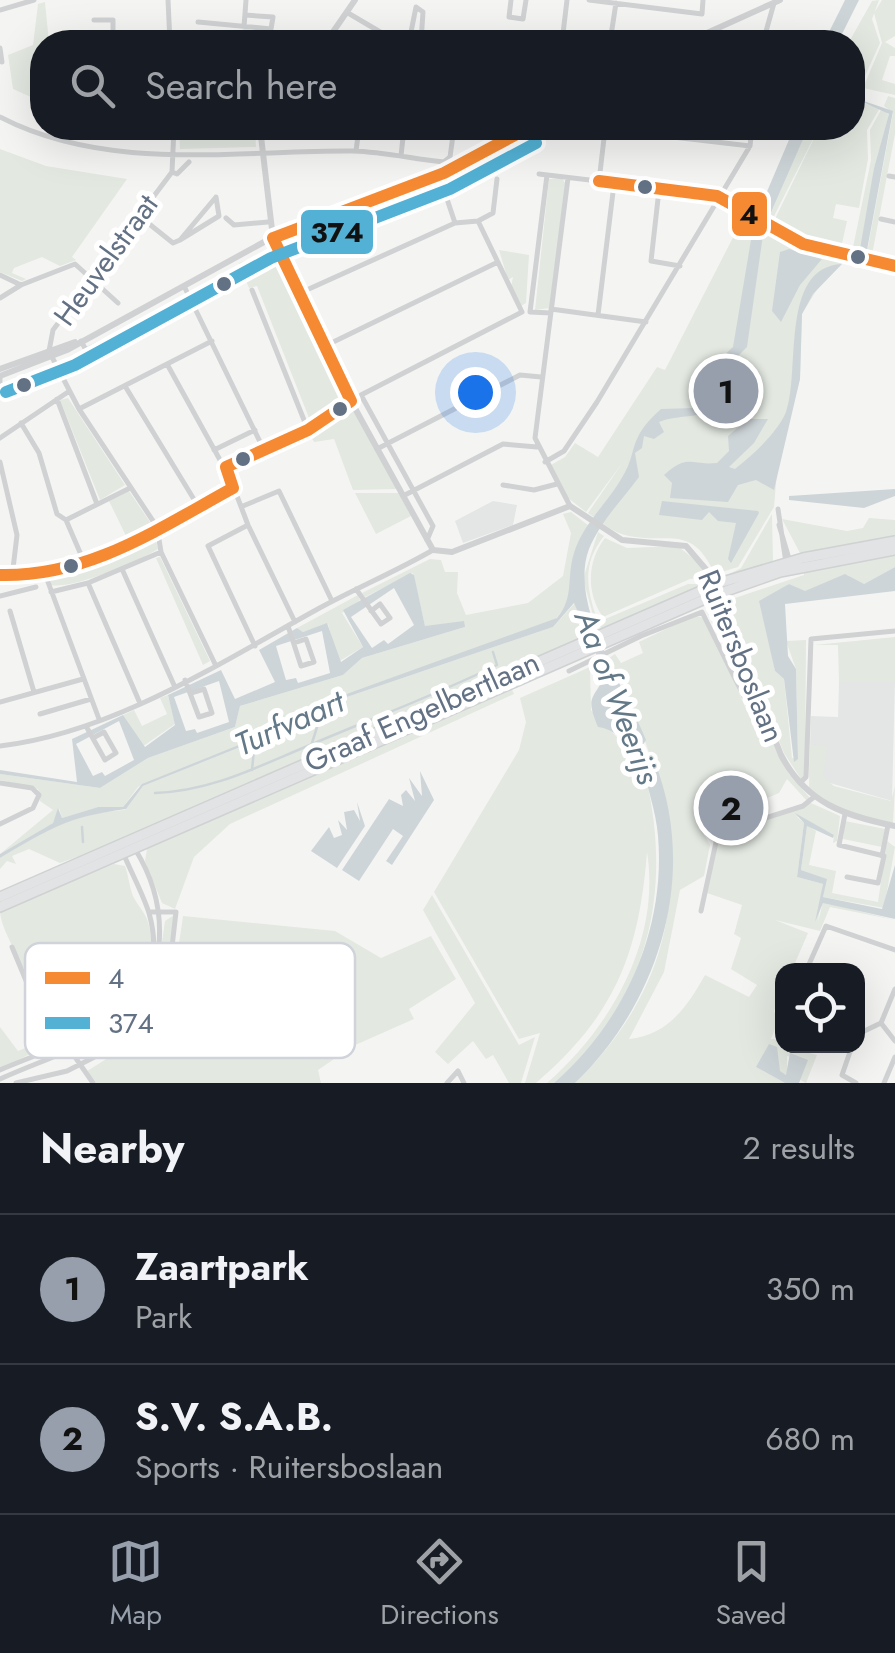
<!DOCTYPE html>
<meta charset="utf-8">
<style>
body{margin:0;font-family:Jost,sans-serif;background:#20242c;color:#f1f3f6}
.controls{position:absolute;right:30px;bottom:30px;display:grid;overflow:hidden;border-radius:20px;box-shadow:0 10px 40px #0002}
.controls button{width:90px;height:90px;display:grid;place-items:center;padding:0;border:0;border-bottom:2px solid #363941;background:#171b24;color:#f1f3f6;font:50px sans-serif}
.you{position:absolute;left:475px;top:392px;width:35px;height:35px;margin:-25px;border:8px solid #fff;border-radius:50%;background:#1a73e8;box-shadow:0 0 0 15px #1a73e833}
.badge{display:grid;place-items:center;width:65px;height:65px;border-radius:50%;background:#969fab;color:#111;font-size:32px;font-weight:700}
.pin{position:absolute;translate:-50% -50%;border:5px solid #fff;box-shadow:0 2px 10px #0006}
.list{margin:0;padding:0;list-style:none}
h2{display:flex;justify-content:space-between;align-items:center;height:130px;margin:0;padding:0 40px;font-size:42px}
h2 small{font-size:32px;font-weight:400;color:#9ea1a6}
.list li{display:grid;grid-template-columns:65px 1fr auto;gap:30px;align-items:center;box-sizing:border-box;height:150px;padding:0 40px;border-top:2px solid #363941}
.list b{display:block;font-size:38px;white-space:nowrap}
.list p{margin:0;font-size:32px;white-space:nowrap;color:#9ea1a6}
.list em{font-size:32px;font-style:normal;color:#9ea1a6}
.icon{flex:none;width:55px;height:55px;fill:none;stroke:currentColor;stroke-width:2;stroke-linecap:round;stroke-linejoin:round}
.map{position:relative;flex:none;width:895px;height:1083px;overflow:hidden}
.search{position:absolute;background:#171b24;box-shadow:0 10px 40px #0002;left:30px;right:30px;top:30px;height:110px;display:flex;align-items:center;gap:25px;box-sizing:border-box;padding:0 35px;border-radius:40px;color:#9ea1a6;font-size:38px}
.sheet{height:430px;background:#171b24}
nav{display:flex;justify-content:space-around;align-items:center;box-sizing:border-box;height:140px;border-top:2px solid #363941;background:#171b24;font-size:28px;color:#9ea1a6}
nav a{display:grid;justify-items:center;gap:5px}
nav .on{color:#969fab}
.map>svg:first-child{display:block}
</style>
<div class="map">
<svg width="895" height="1083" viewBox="0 0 895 1083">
<rect width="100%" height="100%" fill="#f4f5f3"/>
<path fill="#e4e6e5" d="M493,501L517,505L513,525L463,543L455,521Z
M839,682H895L892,801L809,777L811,716L838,717Z"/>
<path fill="#e3e8e1" d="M879,0L872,19L880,43L860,87L853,86L849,42L872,1Z
M882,0H895V36L885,42L895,48V56H890L882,80L895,84V95L863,88L882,43L874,13Z
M45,2L49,42H42V102L13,89L8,55L33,45L38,4Z
M888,96L895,98V134L872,255L852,252L871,160L870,130L882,108L889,115L874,168L866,250L868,247L893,113L884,106Z
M853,100L880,108L867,130L868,159L859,208L836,204L833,218L847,221L841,248L773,223L819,128H852Z
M179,128H255L256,147L180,149Z
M808,128H817L812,141L771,222L766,219Z
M0,149L46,166L127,179L72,257L76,260L60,266L42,257L14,268L12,273L26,279L22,281L0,272Z
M562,178L565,183L550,308L535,310L549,179Z
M744,216L793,246L846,260L819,286L802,314L800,379L778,460L774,507L738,567L715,574C691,524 671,544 629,536C613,533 601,522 588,513L623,462L586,512L568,498L549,466L565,457L575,443L598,457L657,367L665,370Z
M499,250L529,255L526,303L521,306L511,287L513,277L508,280Z
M273,251L346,398L311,423L257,286L249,288L239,263Z
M68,398L125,485L100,500L60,400Z
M351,405L397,489L353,490L334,439L314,442L309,433Z
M129,491L152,525L128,540L109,501Z
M355,493H399L411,516L376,534Z
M571,512L589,526C568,557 580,595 554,621L337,697L301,720L138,787L123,807H98L62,818L59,808L53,823L0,854L53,810L40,801L38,789L0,780V774L100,788L148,758L235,727L240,706L343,675L362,658L465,627L425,626L413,573L365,597L362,593L430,559L441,560L445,572H458L457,593L466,615L528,603L563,576L571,533L563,514Z
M772,514L773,562L716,581L741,568Z
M869,518L895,520V536L800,553L782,519L847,531L863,528Z
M154,531L158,549C139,561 72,590 50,585L51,577L112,557Z
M598,532L604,536C581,565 587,590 598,622L688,584H709L602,631L599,624L597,629L583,579Z
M605,538L627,548L678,546L701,565L706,577L690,579L603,617C586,593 587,561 605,538Z
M895,555V567L864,584L855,583L848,575L805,592L789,584L762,601L775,671L784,679L792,758L798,759L796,669L786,641L806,640L805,777L801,779L784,753L723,602L804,575V569Z
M160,557L210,661L203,665L156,558Z
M358,595L360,600L342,613L363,647L338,662L328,624L303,632L297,628Z
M575,603L589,637L116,843L60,863L29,849L12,856L16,864L7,861L0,869V858C44,831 72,813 125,810L143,786L313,718L341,699L553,627Z
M717,604L720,608L761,711L754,710L707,612Z
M695,615L706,619L747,711L766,724L789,774L810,798L808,802L787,779L779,793L700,827L710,845L704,876L680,890L664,972L629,1039C668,1035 687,1007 705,975L749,997L757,985L731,969L741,938L734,934L742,905L707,893L715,842L722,832L811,803L840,816L837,841L833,843L834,835L796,816L804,823L797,877L823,884L818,922L823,902L895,920L830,907L820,931L775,920L808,933L792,970L782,971V992L774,1011L778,1021L771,1039H782V1046L817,1055L806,1083L799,1079L807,1060L787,1056V1075L756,1067L785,1083H575C708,954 685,809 609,658L615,654L621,663L643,653L639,642Z
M895,637V682H839L838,645H814Z
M590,667L591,710L632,753L635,782L645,774C674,892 648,1001 554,1083H547C611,1027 661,940 647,852C639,954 615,1015 536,1083H525L540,1033L519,1039L434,892L519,750L526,722L520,698Z
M511,687L514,694L230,824L194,857L175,909L162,903L145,861L147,849Z
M168,695L175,724L142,747L123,715L134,710L142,726L167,714L160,698Z
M810,745L827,746L823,777L834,786L891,801L895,786L893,823L847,813L809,789Z
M845,821L885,829L882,847L843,839Z
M807,825L816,831L809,865L836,871L832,893L878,902L887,841L895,847L884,908L823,897L826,879L801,870Z
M114,864L125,866C129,877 129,886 133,896C138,906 146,914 148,922C165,977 117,1027 67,1036L61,1033L102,1012L78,954L30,982C22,962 0,928 0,911Z
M432,895L519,1045L535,1037L521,1083H509L493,1055L486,1059L473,1041L448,1064L435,1052L475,1003L423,910Z
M174,915C167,971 159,1017 107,1048C97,1054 91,1060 80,1057L82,1046C149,1014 155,993 165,921Z
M183,916L335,931L381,958L431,936L456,979L409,1009L414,1019L353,1046L318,1070L321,1083H96L87,1071C160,1028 172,998 183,916Z
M0,1027L18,1051L54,1036L56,1041L0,1069Z"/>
<path fill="#ced5d8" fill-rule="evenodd" d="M845,0H859L838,42H824Z
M852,97L893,111L867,250L860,249L874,168L889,114Z
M794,128H808L764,228L747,347L716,378C716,428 690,410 659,422L664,432L654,439L644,436L642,448L635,453L639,477C622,500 600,522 589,549C568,605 625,686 646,740L632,762C631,744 615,729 598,727C584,694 595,700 605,674L574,603L553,627L341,699L313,718L143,786L126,809C67,817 51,828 0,858V854L53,823L58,808L62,818L98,807H123L142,784L301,720L335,698L557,618C575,596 566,578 574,553C582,526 606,504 620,481C640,451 625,441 661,409L693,408L709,401V369L733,347L754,222Z
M789,249L822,259L800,285L781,322L772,311L780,252Z
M842,264L813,294L802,314L800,379L774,490L756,480L738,485L728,502L670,498L672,483L664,475C689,453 690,466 717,463L729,451L728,436L748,419H768L754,443L729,467L735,469C753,455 777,433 786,412C801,372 779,267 842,264Z
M895,489V496L864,508L789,500V496Z
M662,501L758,511L759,513L731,563L728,559L736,523L718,521L709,512L702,520L659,515Z
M895,567V591L785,604L788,656L796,669L798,759L794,762L784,679L775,671L759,601L789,584L805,591L845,574L864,584Z
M410,573L414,575L425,626L464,621L465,627L362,658L343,675L240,706L235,727L148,758L100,788L0,774V770L77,782L72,739L123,715L145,747L175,725L168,695L221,670L235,699L275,682L259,650L297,628L303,632L327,623L341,662L363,647L343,610ZM394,588L414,625L388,644L384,640L372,648L351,617ZM322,631L330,673L298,683L296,678L286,680L276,646ZM219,681L229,722L197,733L195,729L186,731L174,697ZM119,721L134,760L105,776L102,772L93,776L76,744Z
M651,753C701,867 662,1000 575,1083H554C624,1022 666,930 658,836C656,810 646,786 642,760Z
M420,771L434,800L392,865L386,861L403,836L393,829L359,881L342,870L389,799L403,806L401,795L406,790L415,801L409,778L422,796Z
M357,802L365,826L337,868L311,851L329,827L334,838L342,835L338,820L347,830L344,812L354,810L360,821Z
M795,813L834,835L833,838L807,826L801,870L827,879L823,897L882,909L895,865V919L823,903L815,922L823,884L797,877L804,823Z
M769,1044L777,1047L780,1071L786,1075L790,1053L808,1060L799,1083H785L756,1067Z"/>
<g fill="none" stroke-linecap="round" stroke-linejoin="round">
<path stroke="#ced5d8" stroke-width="2.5" d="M312,743L318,724
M252,770L254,750
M155,793C212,791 259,766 310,745C373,718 436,695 497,665L493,652
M82,827L83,842"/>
<g stroke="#cfd1d2" stroke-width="12">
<path id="primary" d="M0,897L719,583L803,558L895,541
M0,907L712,596L780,572L895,550"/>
</g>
<path stroke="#d0d1d2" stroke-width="5" d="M168,0L170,42
M511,0L509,17L523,19L526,0
M589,0L702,14L703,0
M0,10L34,0
M348,13L382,33L410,37
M94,20H113V42
M198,22L271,29L273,17L245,15
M244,27L246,0
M423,39L455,42
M409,42L416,7L423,12L421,42
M562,42L567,0
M610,42L616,3
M763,42L774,3
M0,48L2,62
M0,117C108,173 237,150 353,151C384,152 414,159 444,162L450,157L454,128
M605,129L750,146
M356,151L359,128
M401,156L404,128
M172,172L177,174L189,162
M539,174L716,195L803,244L895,266
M889,176L895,177
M568,178L535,438L570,506
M497,179L493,213L478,221L522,312
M599,181L605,130
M443,187L455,223L478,221
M659,190L651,261L680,266
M138,215L173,243L180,240L219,216L216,197L180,240
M226,218L234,225L268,222
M881,219L895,222
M0,275L21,285
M184,286L264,450
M252,290L308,430
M300,293L455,223
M0,298L21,285L75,264L118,303
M551,309L646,322
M530,312L547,175
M530,312L551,313
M598,315L614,184
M81,341L86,350L190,298
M325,346L498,262
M49,351L53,330L172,172L174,128
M52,357L79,409L157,527L161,552L216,666
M167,364L225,469
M0,377V393
M125,386L198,506
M361,395L433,526L427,540
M57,399L97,504
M79,409L212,341
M21,423L39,453L57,514L66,520L85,564
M0,438L68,392
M377,449L520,375L541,377
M214,450L255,430
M0,462L17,535L12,577
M545,462L564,451L597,402L750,146L752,128
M503,485L534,490L557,484
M403,496L503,444L537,447
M243,506L279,491L332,601
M778,509L786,563
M66,520L130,488
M248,525L208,546L255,646
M779,525L790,562
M122,569L174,685
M45,574L99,719
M0,575C85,585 161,525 233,488
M88,583L139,701
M356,589L381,624L390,618L380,604L371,611
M51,592L88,583L161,552
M0,596L36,587
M10,611L34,692
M295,622L248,525L226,467L308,430L361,395L522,312
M288,626L301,666L314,662L306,639L294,643
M569,671L641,636L702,612L750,709L757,716L765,715
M185,680L199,717L212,713L204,689L191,693
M0,702L83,679
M40,714L91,699
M86,726L105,760L116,753L104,732L93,738
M0,746C112,733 218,664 316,610C354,589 395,572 433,550
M0,783L32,788L39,795L33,808L0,824
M800,783L806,777L811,639L895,631
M845,814L839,845L884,856L878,883L847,877
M882,856L888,825
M701,911L718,833L803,806L814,797
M12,947L32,995L93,1083
M806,971L826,926L895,950
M881,1023L895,1041
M780,1033L782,1026
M858,1034L881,1023L895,989
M852,1046L842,1075L856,1083
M0,1070C69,1040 178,1015 149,913C143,894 132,874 124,855
M0,1079C70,1047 149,1034 159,944C162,910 153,878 135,849
M16,1083L67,1071L126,1041L145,1022L169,973L176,912H149
M447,1083L458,1071L464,1083
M884,1083L895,1057"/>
<path stroke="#d0d1d2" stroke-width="6" d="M326,42L355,0
M687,42L780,0
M260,128L273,238L351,401L433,550L452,552L570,506L622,540L686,546L710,574
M0,369L75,342
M0,376L67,350L264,242L444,173L528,128
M723,607L781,755C806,803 845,816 895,826"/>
<use href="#primary" stroke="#e2e3e4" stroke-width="9"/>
<path stroke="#d0d1d2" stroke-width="6" d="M710,574L723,607"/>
<g stroke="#fff" stroke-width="20">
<path id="bus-1" d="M599,181L717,196L803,244L895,266
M273,238L444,173L528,128
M273,238L351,401
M233,488L226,467L308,430L351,401
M0,575C89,577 158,529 233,488"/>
</g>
<g stroke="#fff" stroke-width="20">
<path id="bus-2" d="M6,392L75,365L271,258L450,189L536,143"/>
</g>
<use href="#bus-1" stroke="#f68a33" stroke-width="12"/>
<use href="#bus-2" stroke="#52b1d4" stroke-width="12"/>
</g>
<g fill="#637184" stroke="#fff" stroke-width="4">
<circle cx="645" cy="187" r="9"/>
<circle cx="858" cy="257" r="9"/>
<circle cx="224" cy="284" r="9"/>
<circle cx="24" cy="385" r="9"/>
<circle cx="340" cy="409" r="9"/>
<circle cx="243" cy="459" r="9"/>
<circle cx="71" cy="566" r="9"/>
</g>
<g text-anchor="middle" stroke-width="10" stroke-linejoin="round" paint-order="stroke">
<g font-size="30" fill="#637184" stroke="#fff">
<text transform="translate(106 260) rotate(-54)" y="10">Heuvelstraat</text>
<text transform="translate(741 656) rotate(68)" y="10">Ruitersboslaan</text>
<text transform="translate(422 712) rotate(-24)" y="10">Graaf Engelbertlaan</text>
</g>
<g font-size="32" font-style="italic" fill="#637988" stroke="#fff">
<text transform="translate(617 697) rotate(69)" y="11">Aa of Weerijs</text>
<text transform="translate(289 723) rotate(-24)" y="11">Turfvaart</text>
</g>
</g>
<rect x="25" y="943" width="330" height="115" rx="15" fill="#fff" stroke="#d0d4da" stroke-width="2.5"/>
<rect x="45" y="972" width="45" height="12" fill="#f68a33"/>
<rect x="45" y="1017" width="45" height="12" fill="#52b1d4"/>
<g font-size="28" fill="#637184">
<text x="108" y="988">4</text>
<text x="108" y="1033">374</text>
</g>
<g stroke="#fff" stroke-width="4">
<rect x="730" y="190" width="39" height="48" rx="10" fill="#f68a33"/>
<rect x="299" y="208" width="76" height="48" rx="10" fill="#52b1d4"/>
</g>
<g font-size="28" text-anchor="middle" font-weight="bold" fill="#111">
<text x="749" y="224">4</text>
<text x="337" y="242">374</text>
</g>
</svg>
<div class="controls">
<button><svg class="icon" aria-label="locate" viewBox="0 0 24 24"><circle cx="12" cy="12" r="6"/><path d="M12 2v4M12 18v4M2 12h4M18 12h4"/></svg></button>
</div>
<div class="you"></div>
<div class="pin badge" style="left:726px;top:391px">1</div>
<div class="pin badge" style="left:731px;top:808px">2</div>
<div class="search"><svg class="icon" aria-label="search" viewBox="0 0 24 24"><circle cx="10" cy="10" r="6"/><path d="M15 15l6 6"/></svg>Search here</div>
</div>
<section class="sheet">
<h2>Nearby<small>2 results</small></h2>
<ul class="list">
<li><span class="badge">1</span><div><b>Zaartpark</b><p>Park</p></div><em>350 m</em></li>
<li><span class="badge">2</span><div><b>S.V. S.A.B.</b><p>Sports · Ruitersboslaan</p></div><em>680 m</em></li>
</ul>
</section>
<nav>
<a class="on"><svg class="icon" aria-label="map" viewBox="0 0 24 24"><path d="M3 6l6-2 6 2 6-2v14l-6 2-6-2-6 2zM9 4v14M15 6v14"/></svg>Map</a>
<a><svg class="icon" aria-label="directions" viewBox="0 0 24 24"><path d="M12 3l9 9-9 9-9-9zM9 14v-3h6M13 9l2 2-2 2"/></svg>Directions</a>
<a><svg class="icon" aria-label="saved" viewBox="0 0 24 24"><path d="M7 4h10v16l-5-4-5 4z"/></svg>Saved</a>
</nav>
